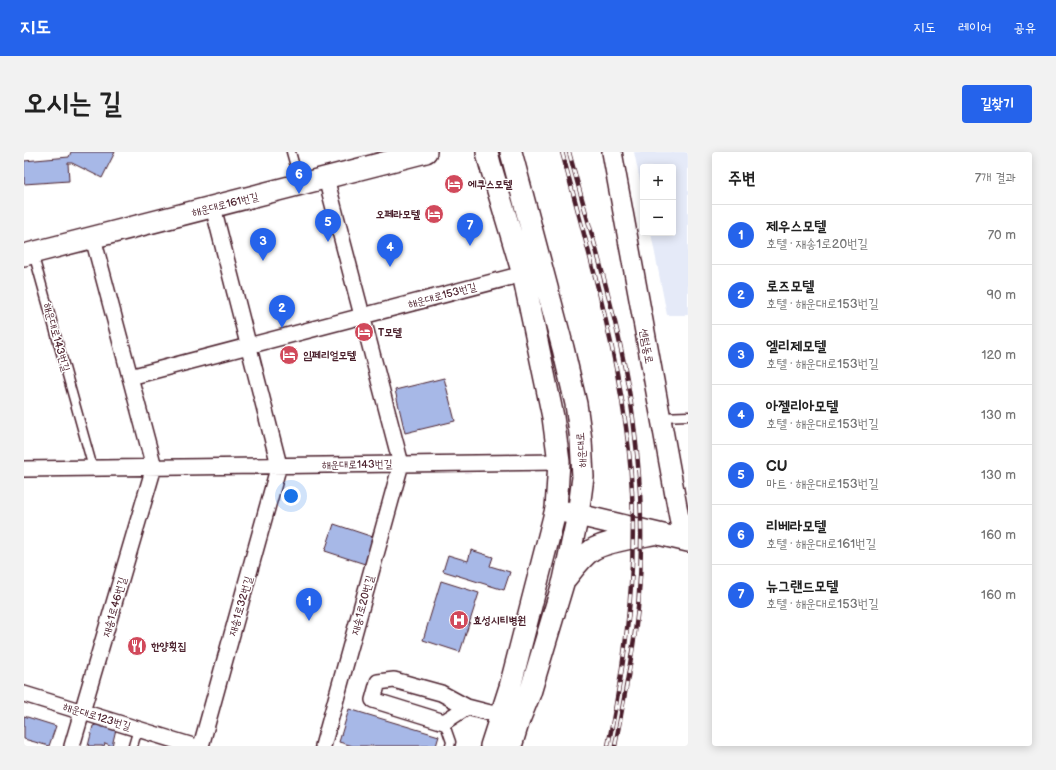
<!DOCTYPE html>
<html lang="ko">
<meta charset="utf-8">
<style>
body{margin:0;font-family:"Balsamiq Sans","Poor Story",sans-serif;background:#f2f2f2;color:#222}
.controls{position:absolute;right:12px;top:12px;display:grid;overflow:hidden;border-radius:4px;box-shadow:0 2px 10px #0003}
.controls button{width:36px;height:36px;display:grid;place-items:center;padding:0;border:0;border-bottom:1px solid #e0e0e0;background:#fff;color:#222;font:20px sans-serif}
.you{position:absolute;left:267px;top:344px;width:14px;height:14px;margin:-10px;border:3px solid #fff;border-radius:50%;background:#1a73e8;box-shadow:0 0 0 6px #1a73e833}
.badge{display:grid;place-items:center;width:26px;height:26px;border-radius:50%;background:#2563eb;color:#fff;font-size:13px;font-weight:700}
.pin{position:absolute;translate:-50% -33px;filter:drop-shadow(0 1px 2px #0008)}
.pin::after{content:'';position:absolute;top:21px;width:14px;height:12px;background:inherit;clip-path:polygon(0 0,100% 0,50% 100%)}
.list{margin:0;padding:0;list-style:none}
h2{display:flex;justify-content:space-between;align-items:center;height:52px;margin:0;padding:0 16px;font-size:17px}
h2 small{font-size:13px;font-weight:400;color:#767676}
.list li{display:grid;grid-template-columns:26px 1fr auto;gap:12px;align-items:center;box-sizing:border-box;height:60px;padding:0 16px;border-top:1px solid #e0e0e0}
.list b{display:block;font-size:15px;white-space:nowrap}
.list p{margin:0;font-size:13px;white-space:nowrap;color:#767676}
.list em{font-size:13px;font-style:normal;color:#767676}
.map{position:relative;flex:none;width:664px;height:594px;overflow:hidden;border-radius:4px}
header{display:flex;align-items:center;gap:24px;box-sizing:border-box;height:56px;padding:0 20px;background:#2563eb;color:#fff}
header strong{font-size:19px}
nav{display:flex;gap:22px;margin-inline-start:auto;font-size:14px}
.intro{display:flex;align-items:center;justify-content:space-between;box-sizing:border-box;height:96px;padding:0 24px}
h1{margin:0;font-size:28px}
.button{padding:10px 18px;border-radius:4px;background:#2563eb;color:#fff;font-size:14px;font-weight:700}
main{display:flex;gap:24px;padding:0 24px}
aside{flex:1;background:#fff;border-radius:4px;box-shadow:0 2px 10px #0003}
.map>svg:first-child{display:block}
</style>
<header>
<strong>지도</strong>
<nav><a>지도</a><a>레이어</a><a>공유</a></nav>
</header>
<div class="intro"><h1>오시는 길</h1><a class="button">길찾기</a></div>
<main>
<div class="map">
<svg width="664" height="594" viewBox="0 0 664 594">
<rect width="100%" height="100%" fill="#fff"/>
<filter id="ink" filterUnits="userSpaceOnUse"><feTurbulence type="fractalNoise" baseFrequency=".025" numOctaves="2"/><feDisplacementMap in="SourceGraphic" scale="8" xChannelSelector="R" yChannelSelector="G"/><feConvolveMatrix kernelMatrix="1 2 1 2 8 2 1 2 1" color-interpolation-filters="sRGB"/></filter>
<g filter="url(#ink)">
<path fill="#e5eaf8" d="M610,0H664V163H643L627,81H649V15H619V43Z"/>
<path fill="#a7b8e7" stroke="#4a1f2b" d="M47,0H91L78,26L48,11H44L45,29L0,32V9L45,5Z
M420,226L431,269L381,281L371,238Z
M310,372L352,386L344,413L301,399Z
M447,398L469,405L466,414L486,420L480,438L419,419L424,403L444,409Z
M417,429L455,441L436,500L399,488Z
M325,557L415,584L412,594H329L315,590Z
M0,564L32,574L25,594L0,587Z
M74,572L92,577L88,594L81,591L80,594H64L69,574Z"/>
<g fill="none" stroke-linecap="round" stroke-linejoin="round">
<g stroke="#4a1f2b" stroke-width="11">
<path id="service" d="M267,0L276,32
M9,101L69,316
M637,265L664,264
M420,570L427,590L426,594
M109,594L114,577"/>
</g>
<g stroke="#4a1f2b" stroke-width="18">
<path id="minor" d="M106,225L499,122
M0,317L535,310
M0,542L169,594
M443,555L420,570L349,548L354,530L370,528L417,541L443,555L486,566
M48,594L130,315L69,86
M177,594L255,313L189,55
M299,594L377,312L302,26"/>
</g>
<g stroke="#4a1f2b" stroke-width="22">
<path id="tertiary" d="M588,0L659,387"/>
</g>
<g stroke="#4a1f2b" stroke-width="24">
<path id="secondary" d="M463,0L466,12L499,122L529,265L535,310L532,357L486,535L467,594
M487,0L539,196L552,252L557,288L559,325L554,363L540,428L506,541L495,568L487,594
M0,103L402,0
M542,360L664,389
M542,426C550,416 558,405 568,398C580,390 613,385 629,382"/>
</g>
<use href="#service" stroke="#fff" stroke-width="8"/>
<use href="#minor" stroke="#fff" stroke-width="15"/>
<use href="#tertiary" stroke="#fff" stroke-width="19"/>
<use href="#secondary" stroke="#fff" stroke-width="21"/>
<g stroke="#4a1f2b" stroke-width="4.5">
<path id="rail" d="M538,0C562,91 589,181 602,275C617,382 606,488 584,594
M545,0C570,93 601,187 611,283C618,341 619,399 614,456C609,503 600,548 591,594"/>
</g>
<use href="#rail" stroke="#fff" stroke-width="3" stroke-dasharray="9" stroke-linecap="butt"/>
</g>
</g>
<defs>
<g id="hotel-disc" transform="scale(1)"><circle r="9.5" fill="#d1495b" stroke="#fff"/><path d="M-6-4.5h1.5V1H6V5H4.5V3h-9V5H-6ZM-4 0a1.8 1.8 0 1 1 3.6 0ZM.5 0V-2.5h3Q6-2.5 6 0Z" fill="#fff"/></g>
<g id="hospital-disc" transform="scale(1)"><circle r="9.5" fill="#d1495b" stroke="#fff"/><path d="M-5-5h3v3.5h4V-5h3V5h-3V1.5h-4V5h-3Z" fill="#fff"/></g>
<g id="restaurant-disc" transform="scale(1)"><circle r="9.5" fill="#d1495b" stroke="#fff"/><path d="M-5-6h1v4h1v-4h1v4h1v-4h1v5L-1.5 .5V6h-2V.5L-5-1ZM5-6V6H3V1.5H1.5Q1.5-4 5-6Z" fill="#fff"/></g>
</defs>
<g fill-rule="evenodd">
<use href="#hotel-disc" x="430" y="32"/>
<use href="#hotel-disc" x="410" y="62"/>
<use href="#hotel-disc" x="340" y="180"/>
<use href="#hotel-disc" x="265" y="203"/>
<use href="#hospital-disc" x="435" y="468"/>
<use href="#restaurant-disc" x="113" y="494"/>
</g>
<g text-anchor="middle" stroke-width="3" stroke-linejoin="round" paint-order="stroke">
<g font-size="11" font-weight="bold" fill="#4a1f2b" stroke="#fff" text-anchor="start">
<text x="444" y="36">에쿠스모텔</text>
<text x="396" y="66" text-anchor="end">오페라모텔</text>
<text x="354" y="184">T모텔</text>
<text x="279" y="207">임페리얼모텔</text>
<text x="449" y="472">효성시티병원</text>
<text x="127" y="498">한양횟집</text>
</g>
<g font-size="11" fill="#4a1f2b" stroke="#fff">
<text transform="translate(201 52) rotate(-14)" y="4">해운대로161번길</text>
<text transform="translate(418 143) rotate(-15)" y="4">해운대로153번길</text>
<text transform="translate(33 185) rotate(74)" y="4">해운대로143번길</text>
<text transform="translate(623 194) rotate(80)" y="4">센텀동로</text>
<text transform="translate(557 298) rotate(-94)" y="4">해운대로</text>
<text transform="translate(333 312) rotate(-1)" y="4">해운대로143번길</text>
<text transform="translate(338 453) rotate(-75)" y="4">재송1로20번길</text>
<text transform="translate(216 454) rotate(-74)" y="4">재송1로32번길</text>
<text transform="translate(90 455) rotate(-74)" y="4">재송1로46번길</text>
<text transform="translate(73 564) rotate(17)" y="4">해운대로123번길</text>
</g>
</g>
</svg>
<div class="controls">
<button>+</button>
<button>−</button>
</div>
<div class="you"></div>
<div class="pin badge" style="left:285px;top:469px">1</div>
<div class="pin badge" style="left:258px;top:176px">2</div>
<div class="pin badge" style="left:239px;top:109px">3</div>
<div class="pin badge" style="left:366px;top:115px">4</div>
<div class="pin badge" style="left:304px;top:90px">5</div>
<div class="pin badge" style="left:275px;top:42px">6</div>
<div class="pin badge" style="left:446px;top:94px">7</div>
</div>
<aside>
<h2>주변<small>7개 결과</small></h2>
<ul class="list">
<li><span class="badge">1</span><div><b>제우스모텔</b><p>호텔 · 재송1로20번길</p></div><em>70 m</em></li>
<li><span class="badge">2</span><div><b>로즈모텔</b><p>호텔 · 해운대로153번길</p></div><em>90 m</em></li>
<li><span class="badge">3</span><div><b>엘리제모텔</b><p>호텔 · 해운대로153번길</p></div><em>120 m</em></li>
<li><span class="badge">4</span><div><b>아젤리아모텔</b><p>호텔 · 해운대로153번길</p></div><em>130 m</em></li>
<li><span class="badge">5</span><div><b>CU</b><p>마트 · 해운대로153번길</p></div><em>130 m</em></li>
<li><span class="badge">6</span><div><b>리베라모텔</b><p>호텔 · 해운대로161번길</p></div><em>160 m</em></li>
<li><span class="badge">7</span><div><b>뉴그랜드모텔</b><p>호텔 · 해운대로153번길</p></div><em>160 m</em></li>
</ul>
</aside>
</main>
